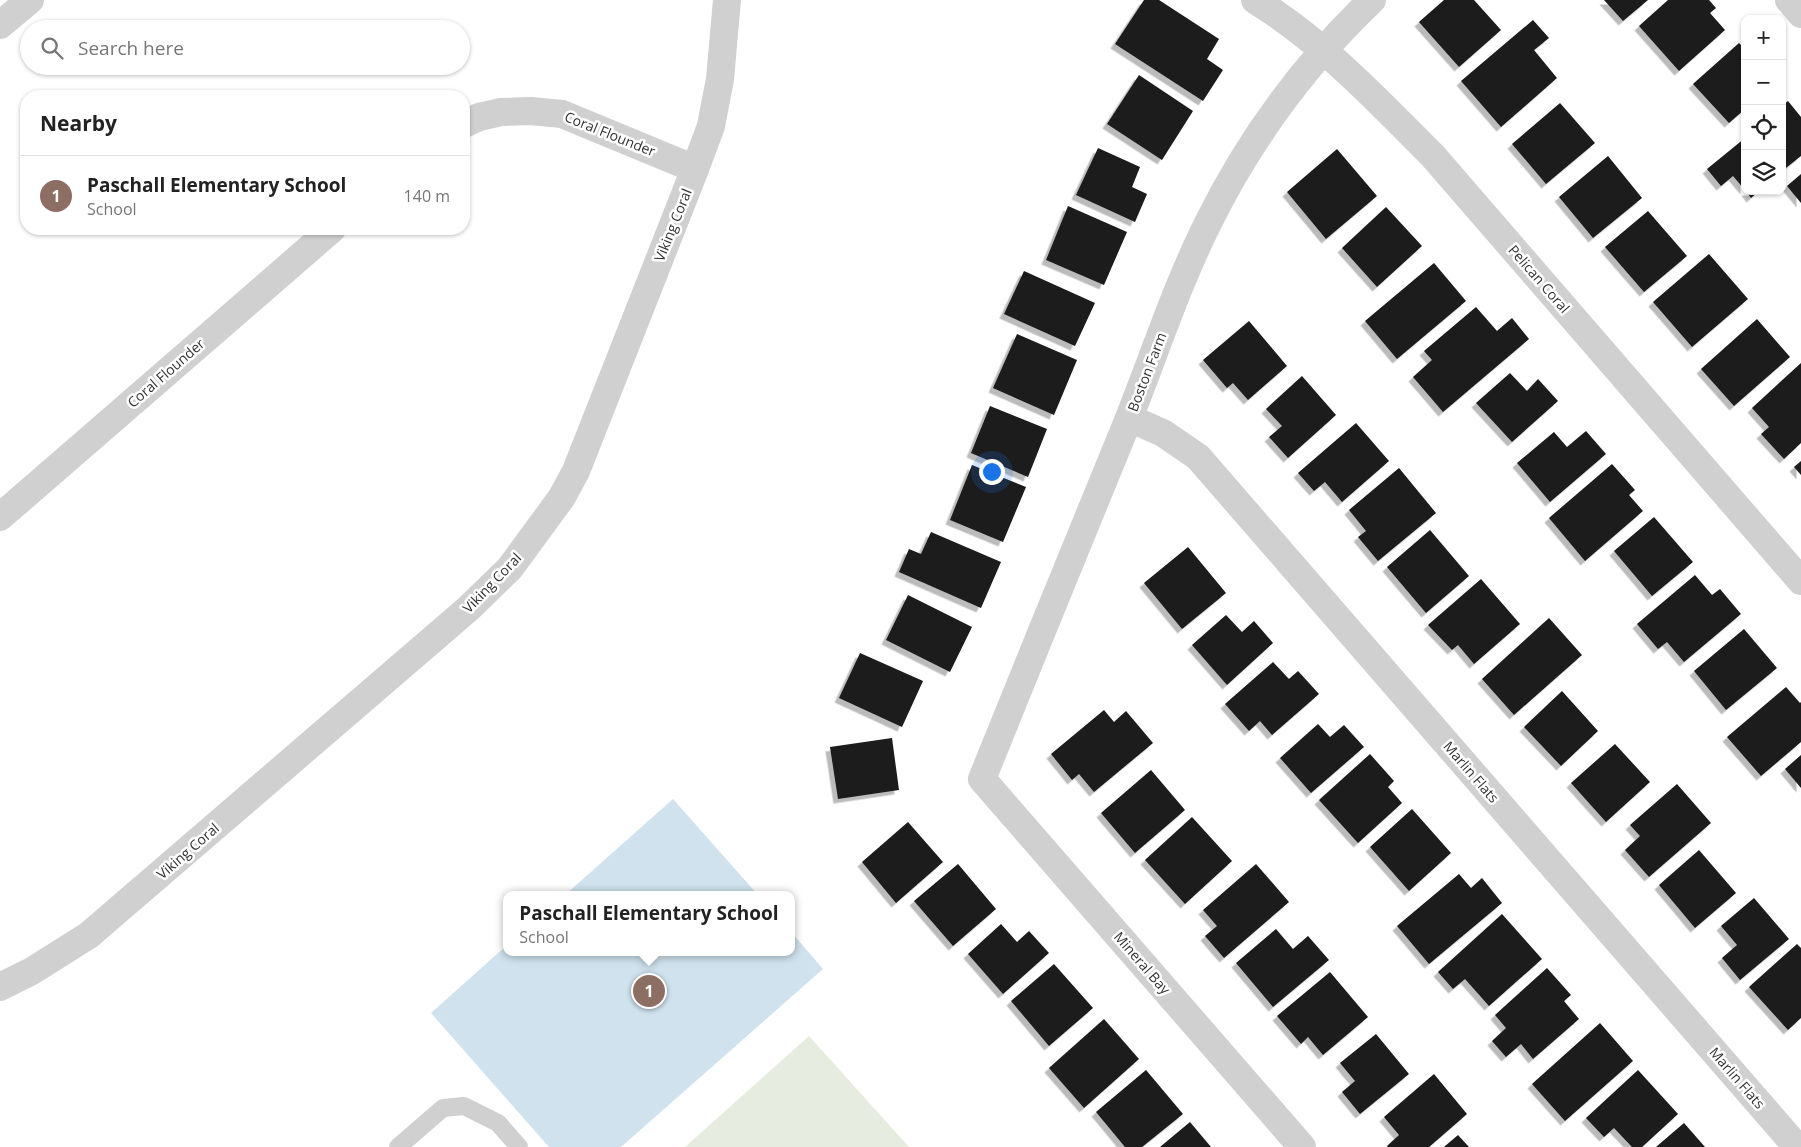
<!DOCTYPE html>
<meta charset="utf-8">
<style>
body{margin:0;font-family:"Open Sans",sans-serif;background:#f6f6f6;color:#222}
.controls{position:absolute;right:15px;top:15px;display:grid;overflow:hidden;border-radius:10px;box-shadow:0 1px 4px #0004}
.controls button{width:45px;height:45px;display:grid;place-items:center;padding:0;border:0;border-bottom:1px solid #e0e0e0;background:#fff;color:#222;font:25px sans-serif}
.you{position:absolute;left:991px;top:471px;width:18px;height:18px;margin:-12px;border:4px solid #fff;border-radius:50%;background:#1a73e8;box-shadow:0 0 0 8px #1a73e833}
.badge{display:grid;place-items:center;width:32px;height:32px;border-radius:50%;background:#e63946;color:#fff;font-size:16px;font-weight:700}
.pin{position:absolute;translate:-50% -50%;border:2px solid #fff;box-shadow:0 1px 5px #0006}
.popup{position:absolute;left:503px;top:891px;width:292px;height:65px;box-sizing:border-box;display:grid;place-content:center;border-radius:10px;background:#fff;filter:drop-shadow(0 1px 4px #0005);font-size:16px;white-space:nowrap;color:#767676}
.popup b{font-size:19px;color:#222}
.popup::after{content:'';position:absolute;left:50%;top:100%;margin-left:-10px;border:10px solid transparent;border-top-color:#fff}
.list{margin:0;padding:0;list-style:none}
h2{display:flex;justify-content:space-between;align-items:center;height:65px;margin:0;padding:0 20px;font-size:21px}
h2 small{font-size:16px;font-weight:400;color:#767676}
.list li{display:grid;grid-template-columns:32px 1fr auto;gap:15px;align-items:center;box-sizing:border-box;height:80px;padding:0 20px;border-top:1px solid #e0e0e0}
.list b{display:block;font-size:19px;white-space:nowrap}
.list p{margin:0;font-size:16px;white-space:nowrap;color:#767676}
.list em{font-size:16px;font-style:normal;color:#767676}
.icon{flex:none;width:28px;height:28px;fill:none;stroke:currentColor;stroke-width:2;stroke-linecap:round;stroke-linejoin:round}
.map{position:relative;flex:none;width:1801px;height:1147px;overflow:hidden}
.search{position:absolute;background:#fff;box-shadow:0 1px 4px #0004;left:20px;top:20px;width:450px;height:55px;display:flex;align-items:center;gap:12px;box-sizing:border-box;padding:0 18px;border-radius:28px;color:#767676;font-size:19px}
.panel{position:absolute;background:#fff;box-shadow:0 1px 4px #0004;left:20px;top:90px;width:450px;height:145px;border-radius:20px}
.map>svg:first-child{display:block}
</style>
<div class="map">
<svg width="1801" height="1147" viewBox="0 0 1801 1147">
<defs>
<filter id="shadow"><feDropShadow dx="-4.5" dy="4.5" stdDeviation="0" flood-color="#0004"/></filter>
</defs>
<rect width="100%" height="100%" fill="#fff"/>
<path fill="#e6ecdf" d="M809,1036L909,1147H685Z"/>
<path fill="#cfe2ee" d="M673,799L758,895H565Z
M792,933L823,969L621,1147H549L431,1013L506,946L507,952H792Z"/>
<path fill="#1a1a1a" filter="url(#shadow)" d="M1144,0H1159L1219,39L1207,59L1223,70L1203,101L1115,44Z
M1444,0H1474L1501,30L1459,67L1419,22Z
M1604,0H1648L1623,21Z
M1668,0H1709L1716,8L1710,13L1725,30L1679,71L1639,26Z
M1533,20L1549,38L1534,50L1557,78L1501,127L1461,81Z
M1739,43L1745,49V109L1729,123L1693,84Z
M1139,75L1193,111L1162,160L1107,124Z
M1788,101L1801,117V156L1782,171V106Z
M1560,103L1595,143L1546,184L1512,144Z
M1745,138V190L1733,176L1721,186L1707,169Z
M1098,148L1140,167L1132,187L1147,194L1135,222L1076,195Z
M1337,149L1377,196L1326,239L1287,192Z
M1608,156L1642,198L1593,238L1559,197Z
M1801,174V203L1787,186Z
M1746,191H1759L1751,198Z
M1068,206L1127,232L1104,285L1046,260Z
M1386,207L1422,246L1377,287L1342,248Z
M1648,211L1687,256L1644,292L1605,247Z
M1709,254L1748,299L1692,347L1653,302Z
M1434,263L1466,301L1397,359L1365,321Z
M1024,271L1095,303L1075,346L1004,314Z
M1476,307L1497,331L1512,318L1529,339L1443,412L1413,377L1432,360L1424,351Z
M1757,319L1790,357L1734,406L1701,369Z
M1249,321L1287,366L1248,400L1233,383L1227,388L1203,360Z
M1017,334L1077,360L1054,415L993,388Z
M1801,363V443L1784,459L1761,434L1769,427L1752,408Z
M1510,373L1527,391L1538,379L1558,401L1512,442L1476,403Z
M1302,376L1336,415L1288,458L1269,437L1282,426L1266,409Z
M990,406L1047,429L1028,477L971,453Z
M1356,423L1389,461L1342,502L1325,482L1314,491L1298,473Z
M1586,431L1606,454L1550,502L1517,463L1554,432L1567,447Z
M1801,461V475L1794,467Z
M1612,464L1635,490L1629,495L1643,511L1585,561L1549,518Z
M972,465L1026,487L1003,542L950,520Z
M1399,468L1436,513L1378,561L1358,537L1366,531L1349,510Z
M1654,517L1693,562L1652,596L1614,551Z
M1430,530L1469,576L1426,613L1387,567Z
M931,532L1001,562L981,608L899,572L909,549L921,554Z
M1188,547L1226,593L1182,629L1144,583Z
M1695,575L1712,595L1720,589L1741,614L1684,662L1667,642L1658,649L1637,624Z
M1481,579L1520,624L1474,664L1458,645L1452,650L1428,625Z
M908,595L972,627L950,672L886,640Z
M1226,615L1242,632L1254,621L1273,643L1227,685L1192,645Z
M1549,618L1582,655L1514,715L1482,679Z
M1744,629L1777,668L1726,710L1694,671Z
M860,653L923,681L902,727L839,698Z
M1273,662L1289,679L1298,671L1319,694L1272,735L1260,721L1249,731L1225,704Z
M1786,687L1800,703L1801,702V742L1761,776L1727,737Z
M1562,691L1598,731L1561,766L1524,727Z
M1104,710L1114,722L1126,711L1153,743L1094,792L1079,774L1072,780L1051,754Z
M1318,724L1330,737L1344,725L1364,747L1311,793L1280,758Z
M892,738L899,790L838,799L830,747Z
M1615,744L1650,782L1606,822L1571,783Z
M1370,754L1394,781L1388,787L1402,803L1358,843L1319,800Z
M1801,755V788L1785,769Z
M1151,770L1185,810L1135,853L1101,813Z
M1677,784L1711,823L1649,877L1625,850L1640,836L1630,825Z
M1412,809L1451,853L1409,891L1370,847Z
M1192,817L1232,861L1185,904L1145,860Z
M908,822L943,862L896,903L862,862Z
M1699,850L1736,893L1695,928L1659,885Z
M958,864L996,909L953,946L914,901Z
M1256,864L1289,902L1224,958L1205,936L1217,926L1203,910Z
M1459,874L1471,888L1482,878L1502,903L1429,964L1397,926Z
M1754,898L1789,939L1740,980L1722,958L1737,945L1721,926Z
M1502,914L1542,959L1489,1006L1465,979L1453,989L1438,972Z
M1001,924L1017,942L1029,931L1049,953L1003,994L968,954Z
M1276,929L1293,949L1308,936L1329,960L1273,1007L1236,963Z
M1797,944L1801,948V1018L1788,1030L1749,987Z
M1054,964L1093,1008L1049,1046L1011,1001Z
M1547,968L1571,995L1564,1001L1579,1019L1533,1059L1521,1044L1506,1057L1492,1041L1506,1028L1495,1015Z
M1330,972L1368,1017L1323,1055L1308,1037L1301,1044L1277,1016Z
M1104,1019L1139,1059L1084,1108L1049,1068Z
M1600,1023L1633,1061L1565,1121L1532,1084Z
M1376,1034L1409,1074L1360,1114L1342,1092L1355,1081L1340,1063Z
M1146,1070L1183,1114L1142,1147H1125L1096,1112Z
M1638,1070L1678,1114L1642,1147H1632L1614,1128L1604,1137L1586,1118Z
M1434,1074L1467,1114L1429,1147H1388L1387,1146L1399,1135L1384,1117Z
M1190,1122L1211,1147H1160Z
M1684,1123L1705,1147H1656Z
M1458,1135L1469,1147H1444Z"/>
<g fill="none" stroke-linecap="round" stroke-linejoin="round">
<path stroke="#d0d0d0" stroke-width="18" d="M398,1147L443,1108L464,1106L498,1123L519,1147"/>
<path stroke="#d0d0d0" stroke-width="28" d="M1255,0C1323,42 1377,100 1433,156L1801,581
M1789,0L1801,14
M0,25L30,0
M464,124L479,117L501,112L531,111L562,114L695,169
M1129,418L1163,433L1198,457L1797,1147
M0,517L332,229
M0,987L32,971L89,935L469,608L510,568L562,497L576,471L695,169L711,126L720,79L727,0
M1302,1147L982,779C1030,660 1078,542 1127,423C1154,356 1176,287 1208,223C1249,140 1305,64 1372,0"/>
</g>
<g text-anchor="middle" stroke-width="5" stroke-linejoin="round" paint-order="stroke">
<g font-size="14" fill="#333" stroke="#fff">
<text transform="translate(610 134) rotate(22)" y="5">Coral Flounder</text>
<text transform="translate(673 225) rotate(-68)" y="5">Viking Coral</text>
<text transform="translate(1539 279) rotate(49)" y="5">Pelican Coral</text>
<text transform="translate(1147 372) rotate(-69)" y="5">Boston Farm</text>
<text transform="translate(166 373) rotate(-41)" y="5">Coral Flounder</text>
<text transform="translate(492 583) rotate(-46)" y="5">Viking Coral</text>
<text transform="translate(1471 772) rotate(49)" y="5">Marlin Flats</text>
<text transform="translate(188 851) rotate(-41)" y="5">Viking Coral</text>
<text transform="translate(1142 963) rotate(49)" y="5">Mineral Bay</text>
<text transform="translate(1737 1078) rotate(49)" y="5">Marlin Flats</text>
</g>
</g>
</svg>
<div class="controls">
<button>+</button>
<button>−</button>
<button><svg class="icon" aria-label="locate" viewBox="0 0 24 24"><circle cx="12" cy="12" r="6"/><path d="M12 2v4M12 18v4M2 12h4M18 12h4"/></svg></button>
<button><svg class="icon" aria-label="layers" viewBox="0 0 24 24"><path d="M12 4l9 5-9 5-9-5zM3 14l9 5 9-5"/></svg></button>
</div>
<div class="you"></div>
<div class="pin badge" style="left:649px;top:991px;background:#8d6e63">1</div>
<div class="popup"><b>Paschall Elementary School</b>School</div>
<div class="search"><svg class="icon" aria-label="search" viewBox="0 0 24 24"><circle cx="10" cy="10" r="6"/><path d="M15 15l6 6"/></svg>Search here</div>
<section class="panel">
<h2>Nearby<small></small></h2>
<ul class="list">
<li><span class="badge" style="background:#8d6e63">1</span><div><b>Paschall Elementary School</b><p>School</p></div><em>140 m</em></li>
</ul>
</section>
</div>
